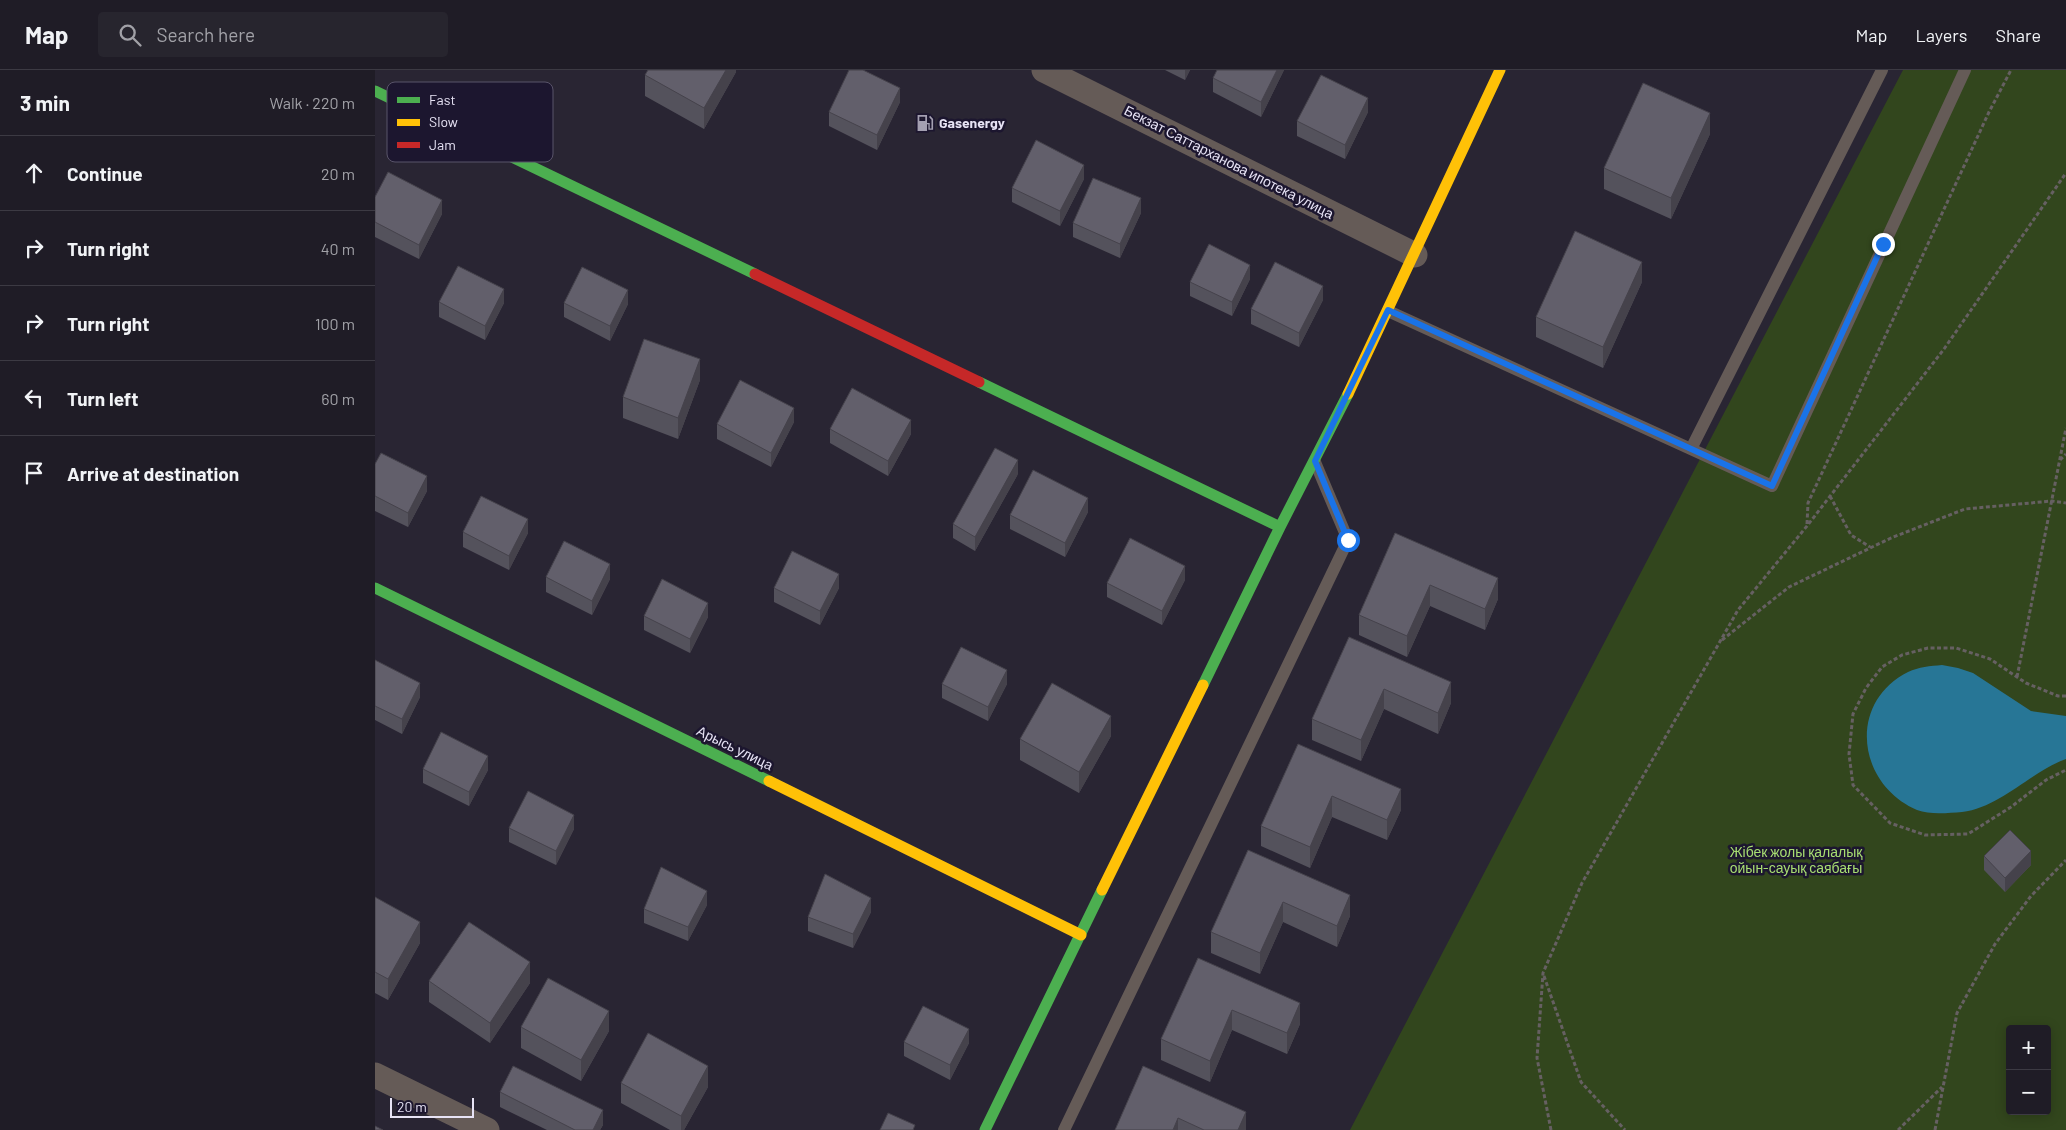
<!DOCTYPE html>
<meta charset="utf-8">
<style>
body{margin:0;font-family:Barlow,sans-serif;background:#27252e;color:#f1f3f6}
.controls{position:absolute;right:15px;bottom:15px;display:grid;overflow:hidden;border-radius:5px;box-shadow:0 2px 12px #0003}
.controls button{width:45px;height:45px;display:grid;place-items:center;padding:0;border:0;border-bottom:1px solid #3c3a43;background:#1f1c26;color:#f1f3f6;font:25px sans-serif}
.scale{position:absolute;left:15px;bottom:12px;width:84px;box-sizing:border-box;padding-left:5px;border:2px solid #e7e3f5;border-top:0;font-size:14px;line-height:18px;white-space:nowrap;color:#e7e3f5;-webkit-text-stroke:4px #1c162f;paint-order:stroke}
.stop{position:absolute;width:15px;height:15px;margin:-11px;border:4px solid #1a73e8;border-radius:50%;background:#fff}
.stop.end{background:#1a73e8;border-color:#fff;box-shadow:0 1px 5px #0008}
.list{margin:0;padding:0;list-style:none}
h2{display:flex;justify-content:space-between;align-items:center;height:65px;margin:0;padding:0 20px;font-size:21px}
h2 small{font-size:16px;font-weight:400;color:#a1a1a7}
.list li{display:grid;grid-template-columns:32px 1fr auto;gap:15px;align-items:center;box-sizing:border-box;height:75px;padding:0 20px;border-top:1px solid #3c3a43}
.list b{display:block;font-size:19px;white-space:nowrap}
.list em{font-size:16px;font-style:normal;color:#a1a1a7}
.icon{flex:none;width:28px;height:28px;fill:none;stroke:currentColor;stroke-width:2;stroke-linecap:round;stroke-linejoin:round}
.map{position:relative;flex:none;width:1691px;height:1060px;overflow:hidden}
header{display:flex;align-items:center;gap:30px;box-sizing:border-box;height:70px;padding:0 25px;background:#1f1c26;border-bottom:1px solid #3c3a43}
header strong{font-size:24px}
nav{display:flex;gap:28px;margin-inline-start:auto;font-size:18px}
.search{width:350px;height:45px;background:#27252e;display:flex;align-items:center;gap:12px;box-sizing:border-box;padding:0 18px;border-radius:5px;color:#a1a1a7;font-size:19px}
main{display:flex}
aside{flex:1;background:#1f1c26}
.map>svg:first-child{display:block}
</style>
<header>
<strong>Map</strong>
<div class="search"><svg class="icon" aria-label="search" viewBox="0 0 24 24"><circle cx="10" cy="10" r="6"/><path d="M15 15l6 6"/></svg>Search here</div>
<nav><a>Map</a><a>Layers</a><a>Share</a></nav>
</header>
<main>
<aside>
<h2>3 min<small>Walk · 220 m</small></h2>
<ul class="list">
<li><svg class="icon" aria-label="ahead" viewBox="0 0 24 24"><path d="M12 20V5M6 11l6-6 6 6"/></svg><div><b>Continue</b></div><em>20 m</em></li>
<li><svg class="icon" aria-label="right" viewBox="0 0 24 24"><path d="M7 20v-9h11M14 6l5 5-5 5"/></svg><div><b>Turn right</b></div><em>40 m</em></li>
<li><svg class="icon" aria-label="right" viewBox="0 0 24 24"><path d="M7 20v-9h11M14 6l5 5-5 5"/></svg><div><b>Turn right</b></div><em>100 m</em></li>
<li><svg class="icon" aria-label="left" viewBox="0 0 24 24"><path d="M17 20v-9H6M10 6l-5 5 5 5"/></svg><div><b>Turn left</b></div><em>60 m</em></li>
<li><svg class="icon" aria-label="arrive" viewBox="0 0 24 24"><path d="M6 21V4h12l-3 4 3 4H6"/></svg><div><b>Arrive at destination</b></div></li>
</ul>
</aside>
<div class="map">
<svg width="1691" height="1060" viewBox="0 0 1691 1060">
<rect width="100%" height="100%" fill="#292533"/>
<path fill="#32461d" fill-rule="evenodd" d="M1528,0H1691V1060H975ZM1635,959H1672V1041H1635Z"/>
<path fill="#277696" d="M1567,595L1583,598L1598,603L1656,641L1691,646V689C1655,702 1626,737 1587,742C1573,743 1555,745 1542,740C1482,714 1472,633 1533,602C1544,597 1555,596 1567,595Z"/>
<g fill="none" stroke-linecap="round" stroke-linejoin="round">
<path stroke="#666062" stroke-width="3" stroke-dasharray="4 2.5" stroke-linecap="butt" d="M1685,390L1691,384
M1455,426L1476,465L1495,477
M1432,454L1433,433L1614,42L1636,0
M1347,570L1414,517L1516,468L1590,439L1677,431L1691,433
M1642,607L1691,358
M1691,626H1683L1651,613L1615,589L1581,578H1553L1527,585L1507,597L1491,618L1478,644L1474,684L1478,715L1515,753L1550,765L1593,764L1636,737L1671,710L1691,700
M1169,906L1206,1012L1250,1060
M1176,1060L1162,988L1168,903L1207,813L1363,540L1432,456L1569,279L1691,103
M1523,1060L1567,1017
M1560,1060L1582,943L1620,874L1656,826L1691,790"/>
<path stroke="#655b57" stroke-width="12" d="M1013,241L1397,416L1590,0
M1316,379L1507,0
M689,1060L973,470L940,392"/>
<path stroke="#655b57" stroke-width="25" d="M669,0L1040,185
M0,1005L112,1060"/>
<path stroke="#4caf50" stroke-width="11" d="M0,21L380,204
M604,312L905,457
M0,518L394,711
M828,615L905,457L973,324
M610,1060L727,820"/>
<path stroke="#ffc107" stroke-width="11" d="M973,324L1125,0
M394,711L706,865
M727,820L828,615"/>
<path stroke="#c62828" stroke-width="11" d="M380,204L604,312"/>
</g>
<path fill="#54525c" d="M361,0V2L329,59L270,26V5Z
M790,0H815L810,10Z
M909,0L886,47L838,22V8Z
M525,32L502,80L454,56V42Z
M993,42L970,89L922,66V51Z
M1335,64L1296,149L1229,119V98Z
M709,109L685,156L637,132V118Z
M0,127L67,144L44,189L0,167Z
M766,143L745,188L698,167V153Z
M875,209L857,246L815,226V212Z
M1267,212L1228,298L1161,267V247Z
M948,230L924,277L876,254V239Z
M64,232L129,233L110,270L64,247Z
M189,233L253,234L235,271L189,247Z
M325,310L303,369L248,348V327Z
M419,352L396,397L342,369V354Z
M455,359L536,364L513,406L455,373Z
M0,394L52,421L33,457L0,441Z
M643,404L600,481L578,468V454Z
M713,442L690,487L635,459V445Z
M88,462L153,463L134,500L88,477Z
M1020,463L1123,529L1110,560L1055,536L1032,587L984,565V545Z
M171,507L235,509L217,545L171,522Z
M810,510L787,555L732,527V513Z
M399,518H464L445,555L399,532Z
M269,546L333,547L315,583L269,560Z
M974,567L1076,633L1063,664L1009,639L986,691L937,670V649Z
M0,590L45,627L27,664L0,650Z
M567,614H632L613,651L567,628Z
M736,666L704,723L645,690V669Z
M923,674L1026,740L1012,770L957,747L935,798L886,776V756Z
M48,699L113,700L94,736L48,713Z
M134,758L199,759L181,795L134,772Z
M873,780L975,846L962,877L908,852L885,904L836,883V862Z
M1609,786L1656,795L1630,822L1609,800Z
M0,827L45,873L13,930L0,923Z
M332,835L313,871L269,853V839Z
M496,842L478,878L433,861V847Z
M823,888L925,954L912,984L857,960L835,1012L786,990V969Z
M54,911L155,913L115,973L54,932Z
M146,957L234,961L206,1011L146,978Z
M529,972L594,973L575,1010L529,986Z
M768,996L871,1060H740Z
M246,1013L333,1017L309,1060H295L246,1033Z
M125,1022L228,1055L225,1060H172L125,1037Z"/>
<path fill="#45424b" d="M351,0H361V2L329,59V38Z
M810,0H815L810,10Z
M902,0H909L886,47V32Z
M525,18V32L502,80V65Z
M993,28V42L970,89V75Z
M1335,43V64L1296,149V128Z
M709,95V109L685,156V141Z
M766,128V143L745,188V174Z
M67,130V144L44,189V175Z
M1267,192V212L1228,298V277Z
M875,195V209L857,246V232Z
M948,216V230L924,277V263Z
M129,219V233L110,270V256Z
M253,220V234L235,271V256Z
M325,289V310L303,369V348Z
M419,338V352L396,397V383Z
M536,350V364L513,406V391Z
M643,390V404L600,481V467Z
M52,406V421L33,457V443Z
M713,428V442L690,487V473Z
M153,449V463L134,500V486Z
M235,494V509L217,545V531Z
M810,496V510L787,555V541Z
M464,504V518L445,555V541Z
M1123,508V529L1110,560V539Z
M1055,515V536L1032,587V566Z
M333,533V547L315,583V569Z
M632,600V614L613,651V637Z
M1076,612V633L1063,664V643Z
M45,613V627L27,664V649Z
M1009,619V639L986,691V670Z
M736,646V666L704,723V702Z
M113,686V700L94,736V722Z
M1026,719V740L1012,770V750Z
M957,726V747L935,798V777Z
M199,745V759L181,795V781Z
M1656,781V795L1630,822V808Z
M332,821V835L313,871V857Z
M975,825V846L962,877V856Z
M496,828V842L478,878V864Z
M908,832V852L885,904V883Z
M45,852V873L13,930V909Z
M155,892V913L115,973V953Z
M925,933V954L912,984V963Z
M857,940V960L835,1012V991Z
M234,941V961L206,1011V990Z
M594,959V973L575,1010V995Z
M333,996V1017L309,1060H306V1046Z
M228,1040V1055L225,1060H218Z
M871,1042V1060H863Z
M803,1048V1060H798Z"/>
<path fill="#625f6b" stroke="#45424b" d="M273,0H351L329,38L270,5Z
M474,0H488L525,18L502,65L454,42Z
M842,0H902L886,32L838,8Z
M946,5L993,28L970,75L922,51Z
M1268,13L1335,43L1296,128L1229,98Z
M661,70L709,95L685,141L637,118Z
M13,102L67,130L44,175L0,152V127Z
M718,108L766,128L745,174L698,153Z
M1200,161L1267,192L1228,277L1161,247Z
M834,174L875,195L857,232L815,212Z
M900,192L948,216L924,263L876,239Z
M83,196L129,219L110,256L64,232Z
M207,197L253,220L235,256L189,233Z
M269,269L325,289L303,348L248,327Z
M365,310L419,338L396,383L342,354Z
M477,318L536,350L513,391L455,359Z
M620,378L643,390L600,467L578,454Z
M6,383L52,406L33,443L0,426V394Z
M658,400L713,428L690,473L635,445Z
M106,426L153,449L134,486L88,462Z
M1020,463L1123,508L1110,539L1055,515L1032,566L984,545Z
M755,468L810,496L787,541L732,513Z
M189,471L235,494L217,531L171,507Z
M417,481L464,504L445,541L399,518Z
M287,509L333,533L315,569L269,546Z
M974,567L1076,612L1063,643L1009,619L986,670L937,649Z
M586,577L632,600L613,637L567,614Z
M0,590L45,613L27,649L0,636Z
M677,613L736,646L704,702L645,669Z
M66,662L113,686L94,722L48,699Z
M923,674L1026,719L1012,750L957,726L935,777L886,756Z
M153,721L199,745L181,781L134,758Z
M1635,760L1656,781L1630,808L1609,786Z
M873,780L975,825L962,856L908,832L885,883L836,862Z
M286,797L332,821L313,857L269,839Z
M450,804L496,828L478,864L433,847Z
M0,827L45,852L13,909L0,902Z
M94,852L155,892L115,953L54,911Z
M823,888L925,933L912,963L857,940L835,991L786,969Z
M173,908L234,941L206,990L146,957Z
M548,936L594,959L575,995L529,972Z
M273,963L333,996L306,1046L246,1013Z
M138,996L228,1040L218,1060H200L125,1022Z
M768,996L871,1042L863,1060H829L803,1048L798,1060H740Z
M513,1043L540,1055L538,1060H505Z
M0,1056L8,1060H0Z"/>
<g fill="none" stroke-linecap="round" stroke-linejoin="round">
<path stroke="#1a73e8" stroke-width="6" d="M973,470L940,391L1013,240L1397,416L1508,174"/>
</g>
<defs>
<g id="fuel-bare" transform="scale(1.35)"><path d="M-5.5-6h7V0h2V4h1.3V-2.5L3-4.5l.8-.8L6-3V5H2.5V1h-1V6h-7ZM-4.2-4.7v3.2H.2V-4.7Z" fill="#a4a0b1" stroke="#1c162f" stroke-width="2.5" paint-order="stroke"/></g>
</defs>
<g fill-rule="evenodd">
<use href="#fuel-bare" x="550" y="53"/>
</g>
<g text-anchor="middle" stroke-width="5" stroke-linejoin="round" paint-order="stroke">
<g font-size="14" font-weight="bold" fill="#e7e3f5" stroke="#1c162f" text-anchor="start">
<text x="564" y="58">Gasenergy</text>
</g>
<g font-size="14" fill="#e7e3f5" stroke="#1c162f">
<text transform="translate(854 92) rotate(27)" y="5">Бекзат Саттарханова ипотека улица</text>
<text transform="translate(360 678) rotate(26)" y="5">Арысь улица</text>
</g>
<g font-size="14" fill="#a8de72" stroke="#1c162f">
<text x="1421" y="787">Жібек жолы қалалық<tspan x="1421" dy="16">ойын-сауық саябағы</tspan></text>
</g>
</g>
<rect x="12" y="12" width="166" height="80" rx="8" fill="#1c162f" stroke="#59546a" stroke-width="1"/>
<rect x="22" y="27" width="23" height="6" fill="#4caf50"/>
<rect x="22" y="49" width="23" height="7" fill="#ffc107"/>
<rect x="22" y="72" width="23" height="6" fill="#c62828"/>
<g font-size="14" fill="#e7e3f5">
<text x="54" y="35">Fast</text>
<text x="54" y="57">Slow</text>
<text x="54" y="80">Jam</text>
</g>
</svg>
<div class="controls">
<button>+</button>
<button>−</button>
</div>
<div class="scale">20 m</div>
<div class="stop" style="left:973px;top:470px"></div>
<div class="stop end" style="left:1508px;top:174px"></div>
</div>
</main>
